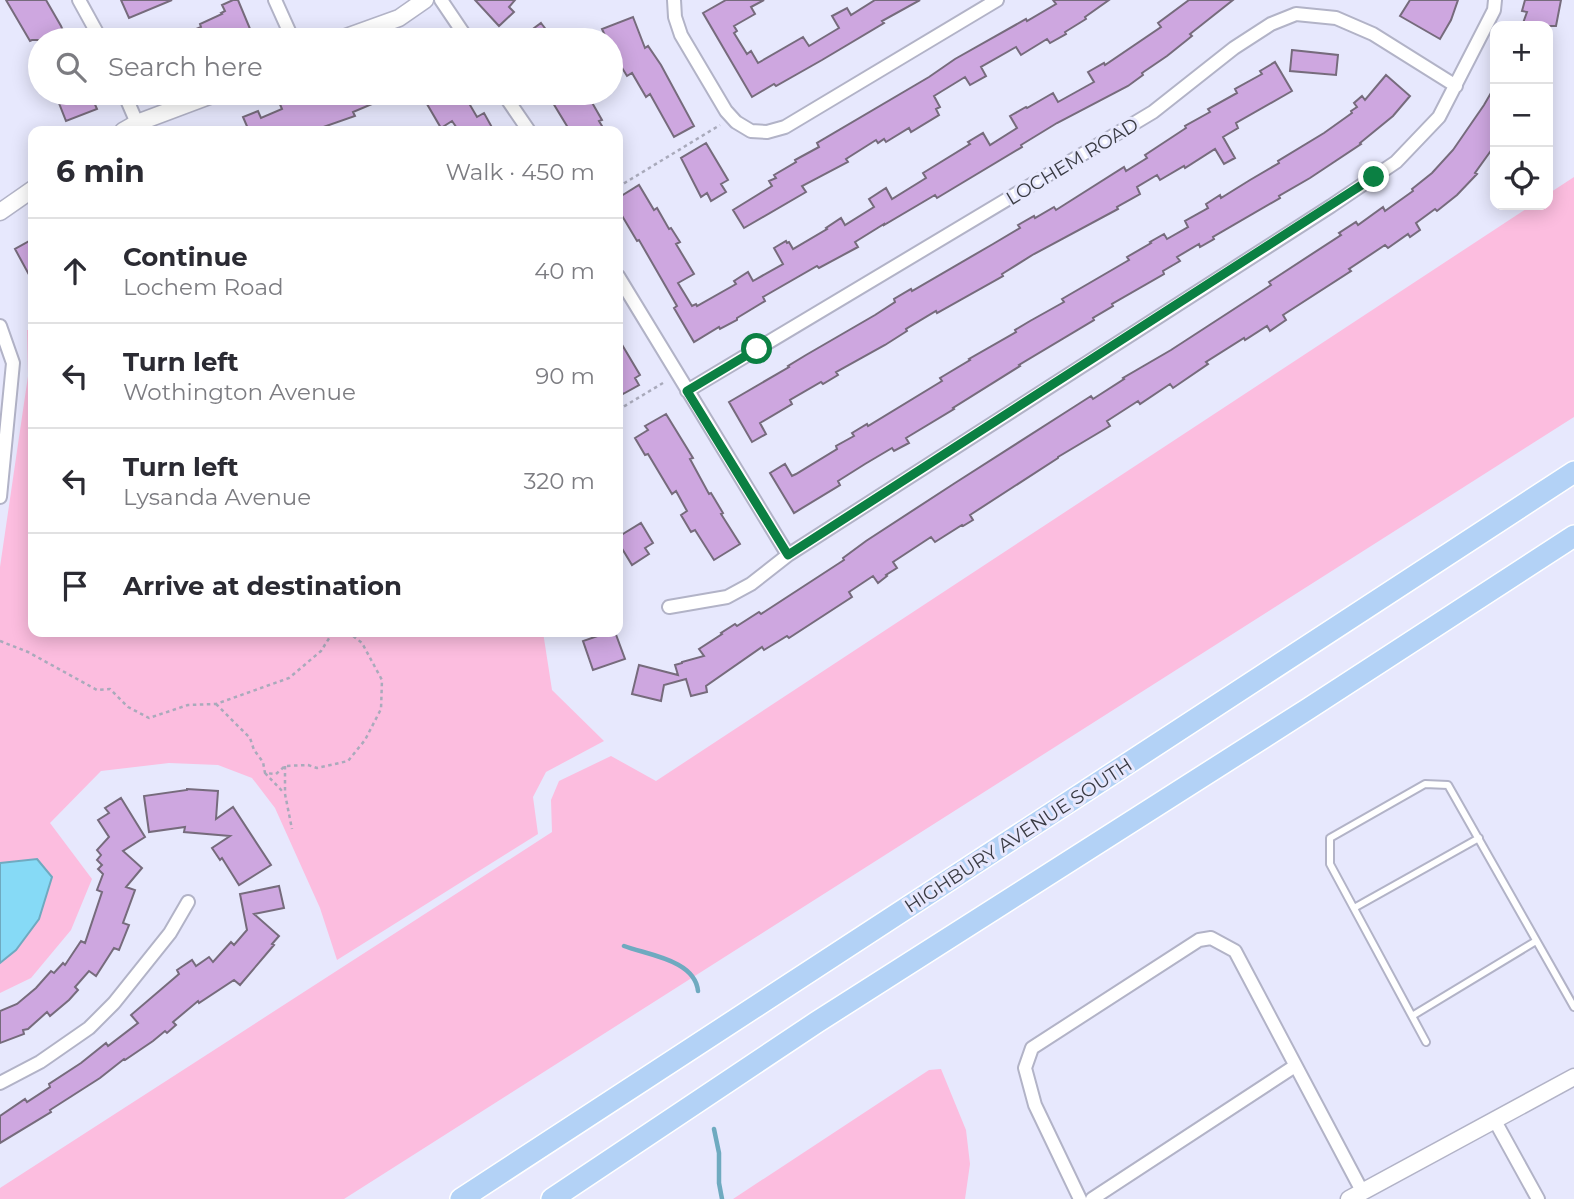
<!DOCTYPE html>
<meta charset="utf-8">
<style>
body{margin:0;font-family:Montserrat,sans-serif;background:#f2f2f3;color:#2b2b33}
.controls{position:absolute;right:21px;top:21px;display:grid;overflow:hidden;border-radius:14px;box-shadow:0 4px 18px #0003}
.controls button{width:63px;height:63px;display:grid;place-items:center;padding:0;border:0;border-bottom:2px solid #e1e1e2;background:#fff;color:#2b2b33;font:35px sans-serif}
.stop{position:absolute;width:21px;height:21px;margin:-16px;border:5px solid #0b8043;border-radius:50%;background:#fff}
.stop.end{background:#0b8043;border-color:#fff;box-shadow:0 2px 7px #0008}
.list{margin:0;padding:0;list-style:none}
h2{display:flex;justify-content:space-between;align-items:center;height:91px;margin:0;padding:0 28px;font-size:30px}
h2 small{font-size:23px;font-weight:400;color:#7c7c81}
.list li{display:grid;grid-template-columns:46px 1fr auto;gap:21px;align-items:center;box-sizing:border-box;height:105px;padding:0 28px;border-top:2px solid #e1e1e2}
.list b{display:block;font-size:26px;white-space:nowrap}
.list p{margin:0;font-size:23px;white-space:nowrap;color:#7c7c81}
.list em{font-size:23px;font-style:normal;color:#7c7c81}
.icon{flex:none;width:38px;height:38px;fill:none;stroke:currentColor;stroke-width:2;stroke-linecap:round;stroke-linejoin:round}
.map{position:relative;flex:none;width:1574px;height:1199px;overflow:hidden}
.search{position:absolute;background:#fff;box-shadow:0 4px 18px #0003;left:28px;top:28px;width:595px;height:77px;display:flex;align-items:center;gap:18px;box-sizing:border-box;padding:0 24px;border-radius:38px;color:#7c7c81;font-size:26px}
.panel{position:absolute;background:#fff;box-shadow:0 4px 18px #0003;left:28px;top:126px;width:595px;height:511px;border-radius:14px}
.map>svg:first-child{display:block}
</style>
<div class="map">
<svg width="1574" height="1199" viewBox="0 0 1574 1199">
<rect width="100%" height="100%" fill="#e7e8fd"/>
<path fill="#fcbddf" d="M1574,177V417L344,1199H0V1188L552,832L551,800L559,781L611,756L656,781L1532,205H1548V194Z
M27,330H33V600L32,617L33,618V632H543L552,690L604,741L546,772L533,797L538,834L337,960L320,908L275,808L252,778L218,765L169,763L101,771L50,823L92,879L71,930L31,978L0,993V567L28,376Z
M941,1069L966,1130L970,1164L965,1199H733L929,1070Z"/>
<path fill="#86daf6" stroke="#6faac0" stroke-width="2" d="M37,859L52,877L39,919L16,950L0,963V863Z"/>
<g fill="none" stroke-linecap="round" stroke-linejoin="round">
<path stroke="#6faac0" stroke-width="4.5" d="M624,946C648,955 695,960 698,991
M714,1129L719,1153V1183L722,1199"/>
</g>
<path fill="#cea7e0" stroke="#766b7c" stroke-width="2" d="M6,0H46L61,26L67,40H32L30,41Z
M121,0H172L129,18Z
M233,0H238L253,36L243,40H170L201,27L200,24L222,14L221,13L225,11L222,5Z
M475,0H515L509,7L514,12L499,26Z
M726,0H764L751,7L755,14L734,26L737,31L734,33L747,54L751,51L758,63L803,37L809,46L839,28L832,16L847,8L851,15L875,0H920L882,21L884,23L822,60L776,86L774,84L752,97L703,13Z
M1053,0H1109L1085,17L1086,19L1065,32L1066,34L1050,43L1047,39L1021,55L1016,47L981,67L986,76L970,85L965,77L934,96L940,107L936,109L939,115L911,132L909,128L886,142L884,139L878,143L876,140L846,159L848,162L802,186L806,192L744,228L733,210L772,186L769,181L776,178L774,175L796,162L795,160L819,147L817,143L929,77L955,59L1026,19L1027,21L1056,4Z
M1189,0H1233L1190,34L1192,36L1167,56L1142,73L1143,75L1128,86L1057,123L1021,145L1022,147L937,198L935,195L884,225V224L855,242L858,247L819,268L817,266L763,297L765,301L737,318V320L720,329L719,327L694,342L674,308L677,306L639,240L637,241L618,209V198L639,185L654,210L657,208L669,229L671,228L680,242L676,244L694,274L678,283L692,306L696,304L697,306L736,284L734,281L748,272L753,281L783,264L774,248L786,241L787,243L789,242L793,249L827,229L826,228L841,218L845,225L874,207L869,199L886,188L892,199L926,178L923,173L970,144L968,142L983,133L990,145L1017,128L1010,116L1026,107L1027,108L1053,93L1058,102L1094,82L1088,72L1104,63L1105,65L1161,27L1158,23Z
M1410,0H1458L1451,20L1440,39L1400,16Z
M1525,0H1561L1556,26H1522L1527,12L1522,11Z
M633,17L645,48L648,46L661,65L694,126L674,137L650,94L646,97L632,73L627,76L611,50V40H607L602,29Z
M541,23L554,40H518Z
M1292,50L1338,55L1336,75L1290,71Z
M1275,62L1292,91L1236,123L1238,128L1223,137L1235,158L1224,164L1215,149L1185,168L1184,166L1160,180L1157,175L1137,187L1140,194L1117,207L1118,209L1034,254L1002,274L1003,276L937,313L936,311L906,329L907,331L885,345L836,372L838,375L823,384L821,382L790,400L792,404L760,423L766,434L752,442L729,402L789,367L788,366L806,355L875,315L895,302L894,299L911,289L912,291L993,244L1020,228L1018,225L1034,216L1035,218L1054,207L1056,210L1124,167L1126,171L1147,158L1145,155L1186,128L1185,126L1210,112L1208,109L1237,93L1235,89L1262,74L1260,71Z
M1386,75L1410,96L1393,116L1360,143L1361,144L1310,178L1279,196L1280,198L1213,237L1214,239L1200,247L1199,244L1177,257L1180,261L1163,271L1164,274L1112,304L1113,306L1093,318L1094,320L1019,365L1020,366L953,408L954,409L906,438L909,443L894,451L892,448L865,464L838,481L840,485L794,513L770,473L785,464L792,476L796,474L837,449L836,446L854,436L852,433L867,424L868,426L942,381L940,378L970,360L969,359L1016,332L1015,330L1030,321L1064,302L1062,299L1129,260L1127,257L1151,243L1150,242L1164,234L1167,239L1188,227L1185,221L1208,208L1206,204L1220,195L1221,198L1250,180L1279,163L1278,161L1324,133L1352,113L1351,111L1357,107L1354,103L1362,96L1365,100Z
M1495,86V145L1475,173L1477,174L1457,195L1437,211L1435,209L1416,223L1420,230L1410,237L1408,234L1388,248L1385,245L1349,269L1351,271L1283,315L1286,320L1270,331L1267,326L1245,340L1244,338L1206,362L1208,364L1173,388L1170,384L1140,404L1138,401L1107,421L1110,426L1058,457V458L970,515L973,520L963,526L962,525L935,542L931,537L893,562L897,568L886,575L887,576L878,583L873,576L849,592L852,597L789,638L787,636L764,650L762,647L706,686L707,692L691,696L686,679L664,685L661,701L632,694L639,665L678,675L675,665L682,663V662L704,656L699,649L722,634L721,633L735,624L737,626L759,612L761,614L844,560L843,558L866,541L955,483L1066,412L1091,396L1093,399L1124,379L1123,378L1171,350L1271,285L1269,282L1341,235L1339,233L1356,222L1358,225L1383,207L1385,211L1413,191L1412,189L1432,173L1453,150L1484,105Z
M55,93H90L97,109L66,121Z
M301,93H398L353,112L355,116L312,131H249L243,117L258,111L261,118L282,109L279,102Z
M446,93H463L477,117L484,113L494,131H459L452,121L441,128L427,104Z
M559,93H584L588,100L590,99L602,120L599,121L605,131H570L550,98Z
M706,143L728,180L721,184L726,192L711,201L707,193L701,197L681,158Z
M33,239V282L15,249Z
M618,338L640,375L635,378L639,385L623,394L618,386Z
M666,414L693,458L690,459L709,494L711,493L723,513L721,514L740,544L714,560L695,530L691,532L681,515L687,511L676,491L672,494L648,454L645,455L635,438L648,430L645,426Z
M641,523L653,543L645,548L649,554L632,565L618,542V537Z
M609,632H615L625,659L593,670L583,641Z
M187,789L218,791L216,819L233,807L271,865L239,885L222,858L220,860L212,848L230,836L184,832L185,827L149,832L144,796L187,790Z
M121,798L145,837L123,851L142,868L126,887L135,890L123,923L129,925L119,950L114,948L96,976L89,971L75,987L78,990L69,1000L50,1016L47,1012L28,1029L23,1030L24,1034L0,1043V1011L17,1004L36,988L51,971L54,973L63,963L65,965L81,941L85,943L102,892L97,890L103,874L98,869L102,865L97,860L101,855L97,850L109,837L98,820L109,813L105,808Z
M279,886L284,908L254,914L279,936L272,944L274,945L240,985L234,980L199,1003L198,1001L173,1022L176,1025L167,1033L165,1031L153,1041L125,1060L124,1059L100,1078L50,1110L51,1112L0,1143V1116L25,1099L27,1102L50,1087L49,1084L81,1063L106,1043L108,1046L138,1023L131,1015L179,974L177,970L192,960L196,966L209,957L213,962L231,942L234,945L247,930L240,894Z"/>
<g fill="none" stroke-linecap="round" stroke-linejoin="round">
<g stroke="#b2b3c7" stroke-width="10">
<path id="lane" d="M1354,908L1479,838
M1412,1016L1536,941
M1426,1042L1330,864V838L1425,784L1448,785L1574,1007"/>
</g>
<g stroke="#b2b3c7" stroke-width="16">
<path id="street" d="M79,0L101,40
M275,0L293,40
M441,0L468,40
M674,0L675,17L681,35L726,111L736,122L751,131L767,132L785,127L997,0
M124,93L137,123
M503,93L529,131
M618,276L788,555
M0,326L13,363L0,497
M687,391L1153,112L1234,48L1271,24L1296,14L1336,18L1373,34L1456,86
M669,607L727,597L751,584L788,555L1331,206L1396,162L1439,117L1494,10L1495,0
M0,1083L40,1062L89,1028L114,1003L170,933L188,902
M1495,1121L1538,1199
M1080,1199L1035,1105L1025,1068L1032,1048L1199,940L1211,938L1235,951L1362,1191
M1092,1199L1295,1066"/>
</g>
<g stroke="#b2b3c7" stroke-width="19">
<path id="secondary" d="M338,40L399,18L425,0
M123,131L137,123L217,93
M0,212L33,189
M1349,1199L1574,1077"/>
</g>
<g stroke="#fff" stroke-width="24">
<path id="highway" d="M461,1199L1574,472
M552,1199L817,1022L1308,709L1574,536"/>
</g>
<path stroke="#a9aabb" stroke-width="2.5" stroke-dasharray="3.5 3.5" stroke-linecap="butt" d="M618,187L720,125
M618,410L663,383
M0,641L28,652L97,690L110,689L128,707L149,718L188,705L216,704L289,678L321,651L333,632
M216,704L250,738L254,750L263,762L265,773L276,774L285,766L308,765L317,768L348,761L365,740L381,709L382,680L362,643L348,632
M285,766V794L292,829
M265,773L284,793"/>
<use href="#lane" stroke="#fff" stroke-width="6"/>
<use href="#street" stroke="#fff" stroke-width="12"/>
<use href="#secondary" stroke="#fff" stroke-width="16"/>
<use href="#highway" stroke="#b3d2f6" stroke-width="21"/>
</g>
<g fill="none" stroke-linecap="round" stroke-linejoin="round">
<path stroke="#0b8043" stroke-width="9" d="M757,349L687,391L788,555L1374,177"/>
</g>
<g text-anchor="middle" stroke-width="6" stroke-linejoin="round" paint-order="stroke">
<g font-size="19" fill="#3a3b43" stroke="#e7e8fd">
<text transform="translate(1072 161) rotate(-31)" y="7">LOCHEM ROAD</text>
<text transform="translate(1018 835) rotate(-33)" y="7">HIGHBURY AVENUE SOUTH</text>
</g>
</g>
</svg>
<div class="controls">
<button>+</button>
<button>−</button>
<button><svg class="icon" aria-label="locate" viewBox="0 0 24 24"><circle cx="12" cy="12" r="6"/><path d="M12 2v4M12 18v4M2 12h4M18 12h4"/></svg></button>
</div>
<div class="stop" style="left:757px;top:349px"></div>
<div class="stop end" style="left:1374px;top:177px"></div>
<div class="search"><svg class="icon" aria-label="search" viewBox="0 0 24 24"><circle cx="10" cy="10" r="6"/><path d="M15 15l6 6"/></svg>Search here</div>
<section class="panel">
<h2>6 min<small>Walk · 450 m</small></h2>
<ul class="list">
<li><svg class="icon" aria-label="ahead" viewBox="0 0 24 24"><path d="M12 20V5M6 11l6-6 6 6"/></svg><div><b>Continue</b><p>Lochem Road</p></div><em>40 m</em></li>
<li><svg class="icon" aria-label="left" viewBox="0 0 24 24"><path d="M17 20v-9H6M10 6l-5 5 5 5"/></svg><div><b>Turn left</b><p>Wothington Avenue</p></div><em>90 m</em></li>
<li><svg class="icon" aria-label="left" viewBox="0 0 24 24"><path d="M17 20v-9H6M10 6l-5 5 5 5"/></svg><div><b>Turn left</b><p>Lysanda Avenue</p></div><em>320 m</em></li>
<li><svg class="icon" aria-label="arrive" viewBox="0 0 24 24"><path d="M6 21V4h12l-3 4 3 4H6"/></svg><div><b>Arrive at destination</b></div></li>
</ul>
</section>
</div>
